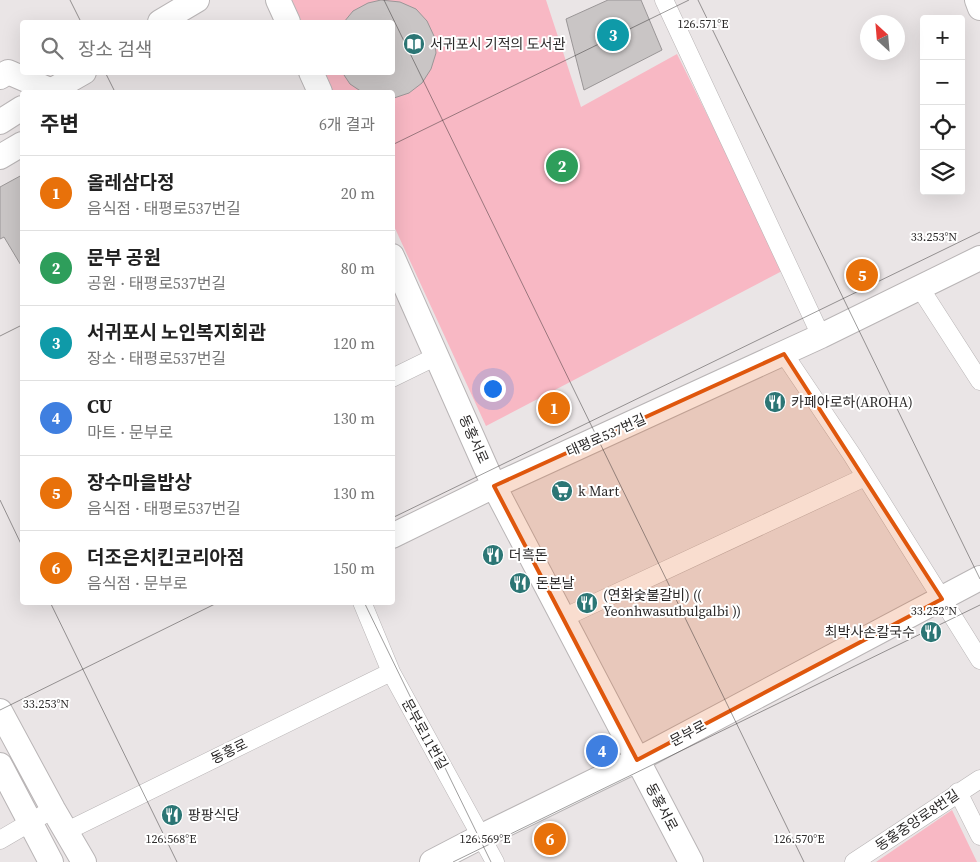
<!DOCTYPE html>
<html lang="ko">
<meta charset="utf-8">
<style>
body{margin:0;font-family:"Source Serif 4","Noto Sans KR",serif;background:#f2f2f2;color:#222}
.controls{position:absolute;right:15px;top:15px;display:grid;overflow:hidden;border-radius:5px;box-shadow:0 5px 20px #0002}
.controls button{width:45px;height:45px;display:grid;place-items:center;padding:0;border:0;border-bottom:1px solid #e0e0e0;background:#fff;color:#222;font:25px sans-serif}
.compass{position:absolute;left:860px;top:15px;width:45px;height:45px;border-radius:50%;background:#fff;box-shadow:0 5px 20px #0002;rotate:334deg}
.you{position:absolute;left:492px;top:388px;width:18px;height:18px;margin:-12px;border:4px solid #fff;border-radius:50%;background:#1a73e8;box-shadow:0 0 0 8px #1a73e833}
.badge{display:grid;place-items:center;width:32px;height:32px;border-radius:50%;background:#2c7675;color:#fff;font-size:16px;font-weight:700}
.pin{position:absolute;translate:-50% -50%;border:2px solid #fff;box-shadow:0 1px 5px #0006}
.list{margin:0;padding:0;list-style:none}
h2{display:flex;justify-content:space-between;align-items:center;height:65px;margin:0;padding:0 20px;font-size:21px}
h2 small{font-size:16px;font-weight:400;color:#767676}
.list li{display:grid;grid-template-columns:32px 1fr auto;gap:15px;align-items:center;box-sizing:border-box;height:75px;padding:0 20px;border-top:1px solid #e0e0e0}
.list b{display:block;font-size:19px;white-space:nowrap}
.list p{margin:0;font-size:16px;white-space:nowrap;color:#767676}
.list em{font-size:16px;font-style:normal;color:#767676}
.icon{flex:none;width:28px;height:28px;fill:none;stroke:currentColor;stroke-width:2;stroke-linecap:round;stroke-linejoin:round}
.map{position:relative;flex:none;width:980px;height:862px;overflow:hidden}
.search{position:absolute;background:#fff;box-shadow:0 5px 20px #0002;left:20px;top:20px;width:375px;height:55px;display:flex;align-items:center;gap:12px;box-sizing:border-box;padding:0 18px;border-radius:5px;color:#767676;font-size:19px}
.panel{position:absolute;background:#fff;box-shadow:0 5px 20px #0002;left:20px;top:90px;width:375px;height:515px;border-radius:5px}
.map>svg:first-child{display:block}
</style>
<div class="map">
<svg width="980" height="862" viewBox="0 0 980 862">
<rect width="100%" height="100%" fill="#eae5e6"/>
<path fill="#f8b8c4" d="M289,0H546L581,107L677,54L784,270L486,426L393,224L392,92H332L322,73L392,72V22H299Z
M952,810L977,862H876Z"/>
<path fill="#c9c5c5" stroke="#9a9697" d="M381,0L400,2L416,9L427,21L434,36L436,53L431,69L422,83L409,93L394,98H392V92H362L350,84L342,72H392V22H344L353,11L368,3Z
M608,0H641L662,50L584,90L566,19Z
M22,175V267L4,237L0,239V187Z"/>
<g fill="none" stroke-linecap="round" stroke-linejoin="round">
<g stroke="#b9b5b6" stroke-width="19">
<path id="street" d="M664,0L821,336
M920,288L980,381
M784,354L852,455L980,660
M392,378L437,356
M362,602L391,672L495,862
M563,618L865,477
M958,792L980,836
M67,831L391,672
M0,840L53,809
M854,862L980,779"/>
</g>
<g stroke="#b9b5b6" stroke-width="26">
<path id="secondary" d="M278,0L288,22
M977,0L980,8
M160,22L197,0
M311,72L320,92
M0,77L8,72L52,91V92
M49,92L84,72
M0,122L22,108
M0,157L22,144
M392,256L494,486L691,862
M392,536L494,486L821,336L980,258
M0,711L53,809L84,862
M0,765L51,862
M432,862L482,836L637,760L980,578"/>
</g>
<use href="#street" stroke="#fff" stroke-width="18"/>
<use href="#secondary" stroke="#fff" stroke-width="24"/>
</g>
<path fill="#df570d" fill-opacity="0.2" stroke="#df570d" stroke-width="4" stroke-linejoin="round" d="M784,354L942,599L637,760L494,486Z"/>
<path fill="none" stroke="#2b2929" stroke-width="1" stroke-opacity="0.45" d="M70,0L81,22M384,0L804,862M698,0L980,579M105,72L115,92M392,145L689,0M0,336L22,325M0,500L22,546M392,518L980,232M50,602L177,862M364,602L491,862M0,710L219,602M453,862L980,605"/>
<defs>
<g id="library-disc" transform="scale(1.125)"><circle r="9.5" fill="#2c7675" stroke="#fff"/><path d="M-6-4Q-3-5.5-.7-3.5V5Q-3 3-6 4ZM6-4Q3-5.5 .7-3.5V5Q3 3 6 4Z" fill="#fff"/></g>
<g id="restaurant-disc" transform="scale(1.125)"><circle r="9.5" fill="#2c7675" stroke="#fff"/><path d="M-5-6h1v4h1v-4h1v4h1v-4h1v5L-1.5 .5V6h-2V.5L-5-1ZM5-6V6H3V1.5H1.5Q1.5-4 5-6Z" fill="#fff"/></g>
<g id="supermarket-disc" transform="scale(1.125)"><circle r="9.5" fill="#2c7675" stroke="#fff"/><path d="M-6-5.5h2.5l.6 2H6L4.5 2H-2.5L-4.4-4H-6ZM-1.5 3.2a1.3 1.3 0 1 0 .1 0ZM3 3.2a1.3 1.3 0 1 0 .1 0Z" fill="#fff"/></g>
</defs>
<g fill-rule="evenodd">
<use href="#library-disc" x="414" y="44"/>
<use href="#restaurant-disc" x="775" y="402"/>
<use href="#supermarket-disc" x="562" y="491"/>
<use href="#restaurant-disc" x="493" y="555"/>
<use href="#restaurant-disc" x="520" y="583"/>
<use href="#restaurant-disc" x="587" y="603"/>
<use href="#restaurant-disc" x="931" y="632"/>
<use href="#restaurant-disc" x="172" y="815"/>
</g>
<g text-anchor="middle" stroke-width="4" stroke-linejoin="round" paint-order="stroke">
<g font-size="14" fill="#2b2929" stroke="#fff" text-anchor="start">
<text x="430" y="49">서귀포시 기적의 도서관</text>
<text x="791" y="407">카페아로하(AROHA)</text>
<text x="578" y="496">k Mart</text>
<text x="509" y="560">더흑돈</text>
<text x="536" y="588">돈본날</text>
<text x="603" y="600">(연화숯불갈비) ((<tspan x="603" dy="16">Yeonhwasutbulgalbi ))</tspan></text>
<text x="915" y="637" text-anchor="end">최박사손칼국수</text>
<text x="188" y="820">팡팡식당</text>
</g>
<g font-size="14" fill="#2b2929" stroke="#fff">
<text transform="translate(606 435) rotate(-24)" y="5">태평로537번길</text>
<text transform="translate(474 439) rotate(66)" y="5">동홍서로</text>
<text transform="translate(688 733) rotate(-28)" y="5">문부로</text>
<text transform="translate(425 734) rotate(61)" y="5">문부로11번길</text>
<text transform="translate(229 751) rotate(-26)" y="5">동홍로</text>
<text transform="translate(662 807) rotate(62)" y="5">동홍서로</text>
<text transform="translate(917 820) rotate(-34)" y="5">동홍중앙로8번길</text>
</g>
</g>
<g font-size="12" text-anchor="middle" fill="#2b2929" stroke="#fff" stroke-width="4" stroke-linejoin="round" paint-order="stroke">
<text x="703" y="28">126.571°E</text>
<text x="934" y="241">33.253°N</text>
<text x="934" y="615">33.252°N</text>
<text x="46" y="708">33.253°N</text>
<text x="171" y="843">126.568°E</text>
<text x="485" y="843">126.569°E</text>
<text x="799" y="843">126.570°E</text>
</g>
</svg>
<div class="controls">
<button>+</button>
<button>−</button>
<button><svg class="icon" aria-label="locate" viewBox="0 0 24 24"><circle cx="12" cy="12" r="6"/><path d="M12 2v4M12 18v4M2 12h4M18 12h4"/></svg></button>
<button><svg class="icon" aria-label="layers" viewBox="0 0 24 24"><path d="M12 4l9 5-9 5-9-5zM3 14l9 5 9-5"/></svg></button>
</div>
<svg class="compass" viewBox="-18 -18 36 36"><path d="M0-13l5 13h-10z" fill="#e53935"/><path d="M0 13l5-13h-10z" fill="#767676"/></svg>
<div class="you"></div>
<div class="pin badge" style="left:554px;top:408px;background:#e8710a">1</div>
<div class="pin badge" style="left:562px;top:166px;background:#2e9e5b">2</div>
<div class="pin badge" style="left:613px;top:35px;background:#0f9aa8">3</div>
<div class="pin badge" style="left:602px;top:751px;background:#3f7fe0">4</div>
<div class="pin badge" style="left:862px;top:275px;background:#e8710a">5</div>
<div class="pin badge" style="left:550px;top:839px;background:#e8710a">6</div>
<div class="search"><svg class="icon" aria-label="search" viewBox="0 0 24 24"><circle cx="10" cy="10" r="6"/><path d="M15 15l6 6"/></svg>장소 검색</div>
<section class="panel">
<h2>주변<small>6개 결과</small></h2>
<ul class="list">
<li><span class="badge" style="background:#e8710a">1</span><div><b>올레삼다정</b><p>음식점 · 태평로537번길</p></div><em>20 m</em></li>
<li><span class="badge" style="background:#2e9e5b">2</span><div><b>문부 공원</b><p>공원 · 태평로537번길</p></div><em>80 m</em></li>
<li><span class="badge" style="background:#0f9aa8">3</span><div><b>서귀포시 노인복지회관</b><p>장소 · 태평로537번길</p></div><em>120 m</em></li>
<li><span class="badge" style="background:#3f7fe0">4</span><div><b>CU</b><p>마트 · 문부로</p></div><em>130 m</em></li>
<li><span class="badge" style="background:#e8710a">5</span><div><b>장수마을밥상</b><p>음식점 · 태평로537번길</p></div><em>130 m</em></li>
<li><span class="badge" style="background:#e8710a">6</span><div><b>더조은치킨코리아점</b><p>음식점 · 문부로</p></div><em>150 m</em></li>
</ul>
</section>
</div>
